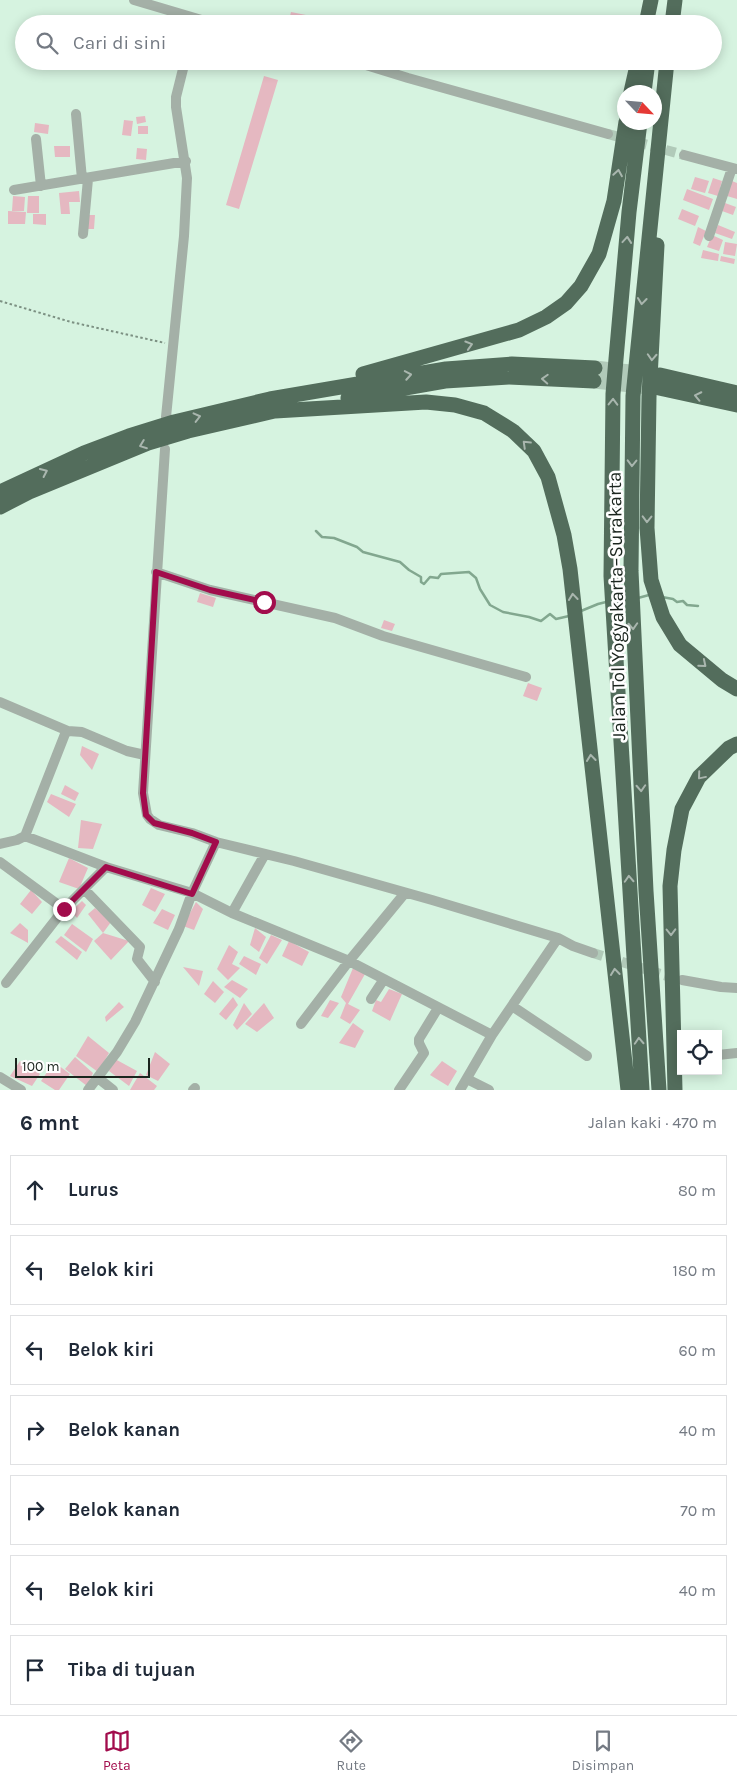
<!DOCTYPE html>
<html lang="id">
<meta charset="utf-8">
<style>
body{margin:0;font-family:Karla,sans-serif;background:#f6f6f7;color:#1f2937}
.controls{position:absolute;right:15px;bottom:15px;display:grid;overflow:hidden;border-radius:0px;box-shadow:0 2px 12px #0003}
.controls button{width:45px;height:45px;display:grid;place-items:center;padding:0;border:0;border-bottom:1px solid #e0e1e3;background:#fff;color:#1f2937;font:25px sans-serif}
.compass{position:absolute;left:617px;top:85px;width:45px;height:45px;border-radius:50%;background:#fff;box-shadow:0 2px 12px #0003;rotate:116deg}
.scale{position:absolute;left:15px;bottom:12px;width:135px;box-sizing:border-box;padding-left:5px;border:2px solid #1b251e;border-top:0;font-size:14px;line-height:18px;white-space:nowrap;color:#1b251e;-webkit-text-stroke:4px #fff;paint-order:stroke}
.stop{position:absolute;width:15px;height:15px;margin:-11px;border:4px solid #a20c4c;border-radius:50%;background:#fff}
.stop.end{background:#a20c4c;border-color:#fff;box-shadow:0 1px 5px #0008}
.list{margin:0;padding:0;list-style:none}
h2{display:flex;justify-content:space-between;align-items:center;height:65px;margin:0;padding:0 20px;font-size:21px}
h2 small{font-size:16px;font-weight:400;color:#747a83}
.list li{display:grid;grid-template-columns:32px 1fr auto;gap:15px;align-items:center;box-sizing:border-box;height:70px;margin:0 10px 10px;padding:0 10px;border:1px solid #e0e1e3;border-radius:0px}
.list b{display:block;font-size:19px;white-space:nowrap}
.list em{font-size:16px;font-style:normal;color:#747a83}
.icon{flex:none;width:28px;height:28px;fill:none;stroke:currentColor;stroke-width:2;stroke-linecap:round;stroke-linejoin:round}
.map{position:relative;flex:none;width:737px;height:1090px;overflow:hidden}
.search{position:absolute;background:#fff;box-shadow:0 2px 12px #0003;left:15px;right:15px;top:15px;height:55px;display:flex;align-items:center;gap:12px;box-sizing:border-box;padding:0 18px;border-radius:28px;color:#747a83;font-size:19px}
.sheet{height:625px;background:#fff}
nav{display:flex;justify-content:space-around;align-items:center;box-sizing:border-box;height:70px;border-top:1px solid #e0e1e3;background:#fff;font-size:14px;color:#747a83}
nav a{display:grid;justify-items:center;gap:2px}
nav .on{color:#a20c4c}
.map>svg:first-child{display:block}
</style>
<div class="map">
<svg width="737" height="1090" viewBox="0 0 737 1090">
<rect width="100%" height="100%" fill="#d6f3e0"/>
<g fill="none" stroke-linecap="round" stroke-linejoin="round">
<path stroke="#82a78f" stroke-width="2.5" d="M316,531L322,537L334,538L357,547L363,552L400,562L409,570L421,577V582L424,584L430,577L438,578L441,574L469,572L476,578L480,589L490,605L503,612L529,617L541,621L550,614L556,619L569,616
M662,597L673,599L677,602L683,601L687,605L698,606
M638,598L649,595
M581,611L598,604L606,602"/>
</g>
<path fill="#e5b8c1" d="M291,12L306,15L303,24H288Z
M308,16L320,21L319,24H305Z
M264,76L278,80L239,209L226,205Z
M145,116L146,122L137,124L136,117Z
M124,120L133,121L131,136L122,135Z
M35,123L49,125L48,134L34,132Z
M138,126H148V134H138Z
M54,146H70V157H55Z
M137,148L147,149L146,160L136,159Z
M695,177L709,181L705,193L691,189Z
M713,178L722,181L718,196L708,193Z
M732,181L737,183V199L727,196Z
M687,189L713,199L709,210L683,200Z
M79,191L80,202H69L70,214H61L59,193Z
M13,196L25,197L24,211H12Z
M28,196H39V213H27Z
M725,203L736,207L733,215L722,211Z
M682,209L699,216L695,226L678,219Z
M8,211L26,212L25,224H8Z
M33,214H46V225L33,224Z
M87,215H95L94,229H86Z
M718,225L735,232L732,239L715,233Z
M698,227L706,231L700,246L693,243Z
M712,235L723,240L719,251L707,247Z
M725,242L737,244L735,256L723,254Z
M703,250L719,254L718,261L701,258Z
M721,256L735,259L734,264L720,261Z
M200,593L216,598L213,607L197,602Z
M384,620L395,624L392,631L381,628Z
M528,683L542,688L537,701L523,696Z
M82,746L99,754L92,770L80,755Z
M65,785L79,793L75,801L61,794Z
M51,794L76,804L69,817L47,802Z
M81,820L102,824L93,849L78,848Z
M69,858L88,868L79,889L59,882Z
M151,888L165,894L155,912L142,905Z
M31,890L42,902L32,914L20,904Z
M82,901L86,905L77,918L71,911Z
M196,902L203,909L194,930L183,926Z
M95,908L111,922L103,933L88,914Z
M162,909L175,915L168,930L153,923Z
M20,923L28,930V943L10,933Z
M72,924L93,939L86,952L64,935Z
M255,928L266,937L259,952L250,945Z
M103,933L129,941L111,960L94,941Z
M271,935L282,940L267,964L259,958Z
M61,936L82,952L77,960L55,942Z
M289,941L309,952L302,966L282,956Z
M229,945L238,952L232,964L240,968L228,980L217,969Z
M244,956L261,964L256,975L239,964Z
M183,967L203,971L199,986Z
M353,968L365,974L348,1004L360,1010L350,1024L340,1018L346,1003L341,997Z
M232,980L248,989L240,998L224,987Z
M213,981L224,992L215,1003L204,994Z
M389,989L402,994L390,1021L372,1011L376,1000L381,1002Z
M233,997L238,1005L226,1020L219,1014Z
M330,1000L339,1003L328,1018L321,1016Z
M119,1002L124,1007L106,1022L105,1017Z
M244,1003L252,1014L237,1030L233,1025Z
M264,1003L274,1018L257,1032L245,1024Z
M353,1023L364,1031L355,1048L339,1043Z
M88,1036L109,1053L98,1072L76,1056Z
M155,1052L170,1064L158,1081L146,1075Z
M75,1057L93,1073L87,1086L65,1069Z
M115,1059L137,1071L129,1086L109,1071Z
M20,1061L40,1074L32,1086L10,1076Z
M442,1061L457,1071L448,1086L430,1075Z
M54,1062L70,1074L59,1090H55L41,1081Z
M140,1073L157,1086L154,1090H130Z"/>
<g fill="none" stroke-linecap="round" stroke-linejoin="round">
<path stroke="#b1cab9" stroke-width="10" stroke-dasharray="10 5" stroke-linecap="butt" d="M608,134L684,155
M593,953L677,979"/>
<path stroke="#b1cab9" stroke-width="15" stroke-dasharray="15 8" stroke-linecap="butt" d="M595,368L648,374
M594,381L659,388"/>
<path stroke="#7c9082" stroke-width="2" stroke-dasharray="2.5 2.5" stroke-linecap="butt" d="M0,301L71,322L165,343"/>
<path stroke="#a4b0a7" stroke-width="10" d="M134,0L215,24
M353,61L408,78L608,134
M76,114L82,179
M36,139L41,186
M684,155L736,169
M14,190L186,161
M83,234L88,179
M709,236L732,168
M166,417L184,236L187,178L176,107V97L185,61
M165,449L143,793L147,815L150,819L159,825L192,833L216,842L294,861L432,900L558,938L573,946L593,953
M156,572L210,590L335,618L383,636L526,677
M0,702L68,731
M25,836L106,867L192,893L232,913L349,961L492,1035
M0,844L17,840L25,836L65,734L68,731L82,732L127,751L145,755
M0,862L64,909
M84,889L140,947L137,959L155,982
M232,913L265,854
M682,980L721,987L737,988
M6,983L64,909L106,867
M371,999L384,979
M512,1006L587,1056
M301,1024L349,961L405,893
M718,1055L737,1053
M0,1077L21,1090
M98,1078L113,1090
M467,1079L489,1090
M88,1090L117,1052L135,1022L179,929L192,893L216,842
M193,1090L195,1088
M399,1090L424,1053L419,1043V1039L438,1008
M460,1090L492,1035L558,938"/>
<path stroke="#536d5c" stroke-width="15" d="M646,24L651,0
M672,24L675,0
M631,92L638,61
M644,92L648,61
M640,122L629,212L616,359L613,394L611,576L642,1090
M657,245L649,397L647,528L651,580L663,617L680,645L722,680L737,689
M363,374L519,330L546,317L566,303L581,286L599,254L614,201L626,122
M660,375L737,393
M659,388L737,405
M348,398L445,381L509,377L594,381
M275,411L426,402L455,405L484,413L513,431L534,451L548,477L564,535L570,569L628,1090
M0,492L84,453L129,436L174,422L270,399L446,369L512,364L595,368
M0,507L29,492L148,443L188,431L283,409
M659,1090L646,891L631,571L633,396L667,61
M675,1090L670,886L674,850L682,809L699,777L729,748L737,744"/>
</g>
<defs><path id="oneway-chevron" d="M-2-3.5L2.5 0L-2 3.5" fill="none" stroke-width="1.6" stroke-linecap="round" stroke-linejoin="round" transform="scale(1.25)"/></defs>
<g stroke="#a9b6ae">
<use href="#oneway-chevron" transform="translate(618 173) rotate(-81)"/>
<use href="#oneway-chevron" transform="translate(627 240) rotate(-85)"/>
<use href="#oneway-chevron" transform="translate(642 301) rotate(96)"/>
<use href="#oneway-chevron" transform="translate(469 345) rotate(-17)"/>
<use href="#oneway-chevron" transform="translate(652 357) rotate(93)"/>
<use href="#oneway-chevron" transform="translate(408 375) rotate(-10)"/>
<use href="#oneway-chevron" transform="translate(545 379) rotate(-177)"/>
<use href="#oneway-chevron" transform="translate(698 396) rotate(-168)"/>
<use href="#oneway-chevron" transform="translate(613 402) rotate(-89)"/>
<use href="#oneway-chevron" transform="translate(197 417) rotate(-14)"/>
<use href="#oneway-chevron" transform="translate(526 444) rotate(-136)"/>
<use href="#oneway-chevron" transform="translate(143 445) rotate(159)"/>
<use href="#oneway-chevron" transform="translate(632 463) rotate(91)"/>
<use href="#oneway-chevron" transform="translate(44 472) rotate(-25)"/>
<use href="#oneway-chevron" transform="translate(647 519) rotate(91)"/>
<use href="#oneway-chevron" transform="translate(573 597) rotate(-96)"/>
<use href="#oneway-chevron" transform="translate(633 626) rotate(87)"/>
<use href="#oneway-chevron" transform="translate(703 664) rotate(40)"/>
<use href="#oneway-chevron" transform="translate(591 758) rotate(-96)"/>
<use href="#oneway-chevron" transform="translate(701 776) rotate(130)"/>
<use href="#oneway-chevron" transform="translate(641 788) rotate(87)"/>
<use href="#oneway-chevron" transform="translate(629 879) rotate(-93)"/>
<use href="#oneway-chevron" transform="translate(671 932) rotate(89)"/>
<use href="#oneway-chevron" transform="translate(615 972) rotate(-96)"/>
<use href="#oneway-chevron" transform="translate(639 1041) rotate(-93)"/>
</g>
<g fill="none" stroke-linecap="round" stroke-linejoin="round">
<path stroke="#a20c4c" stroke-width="6" d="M64,909L106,867L192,894L216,842L192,833L154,823L146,815L143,793L156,572L210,590L264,602"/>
</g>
<g text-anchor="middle" stroke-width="5" stroke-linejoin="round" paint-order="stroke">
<g font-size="19" fill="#1b251e" stroke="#fff">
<text transform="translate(616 606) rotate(-91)" y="7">Jalan Tol Yogyakarta–Surakarta</text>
</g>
</g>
</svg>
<div class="controls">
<button><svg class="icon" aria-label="locate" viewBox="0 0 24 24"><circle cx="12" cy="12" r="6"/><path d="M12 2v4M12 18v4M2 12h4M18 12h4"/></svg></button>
</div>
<svg class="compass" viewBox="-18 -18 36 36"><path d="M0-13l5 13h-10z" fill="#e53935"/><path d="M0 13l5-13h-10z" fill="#747a83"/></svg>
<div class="scale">100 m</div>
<div class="stop" style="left:264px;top:602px"></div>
<div class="stop end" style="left:64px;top:909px"></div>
<div class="search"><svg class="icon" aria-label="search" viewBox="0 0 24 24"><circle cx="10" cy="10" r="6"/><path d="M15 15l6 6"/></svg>Cari di sini</div>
</div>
<section class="sheet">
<h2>6 mnt<small>Jalan kaki · 470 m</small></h2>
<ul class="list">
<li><svg class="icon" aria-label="ahead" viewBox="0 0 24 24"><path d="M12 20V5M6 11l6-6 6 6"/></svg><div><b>Lurus</b></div><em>80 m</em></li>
<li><svg class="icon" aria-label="left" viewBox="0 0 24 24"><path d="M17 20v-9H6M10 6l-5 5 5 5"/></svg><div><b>Belok kiri</b></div><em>180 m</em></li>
<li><svg class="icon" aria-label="left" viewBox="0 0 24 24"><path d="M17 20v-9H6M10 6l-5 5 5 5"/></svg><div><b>Belok kiri</b></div><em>60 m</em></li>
<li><svg class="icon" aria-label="right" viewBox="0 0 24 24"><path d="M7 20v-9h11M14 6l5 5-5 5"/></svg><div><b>Belok kanan</b></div><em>40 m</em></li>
<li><svg class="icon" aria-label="right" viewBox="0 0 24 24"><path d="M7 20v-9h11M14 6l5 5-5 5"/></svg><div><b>Belok kanan</b></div><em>70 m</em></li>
<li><svg class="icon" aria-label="left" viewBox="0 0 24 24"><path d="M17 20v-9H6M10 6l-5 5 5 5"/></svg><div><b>Belok kiri</b></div><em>40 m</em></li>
<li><svg class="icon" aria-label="arrive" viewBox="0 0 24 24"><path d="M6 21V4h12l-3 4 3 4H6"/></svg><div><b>Tiba di tujuan</b></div></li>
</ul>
</section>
<nav>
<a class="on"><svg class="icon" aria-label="map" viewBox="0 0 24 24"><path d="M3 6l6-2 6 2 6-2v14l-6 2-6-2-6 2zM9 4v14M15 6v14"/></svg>Peta</a>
<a><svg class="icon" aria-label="directions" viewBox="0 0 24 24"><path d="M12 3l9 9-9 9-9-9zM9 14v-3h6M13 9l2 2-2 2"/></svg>Rute</a>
<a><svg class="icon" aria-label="saved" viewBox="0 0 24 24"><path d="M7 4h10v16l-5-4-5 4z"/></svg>Disimpan</a>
</nav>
